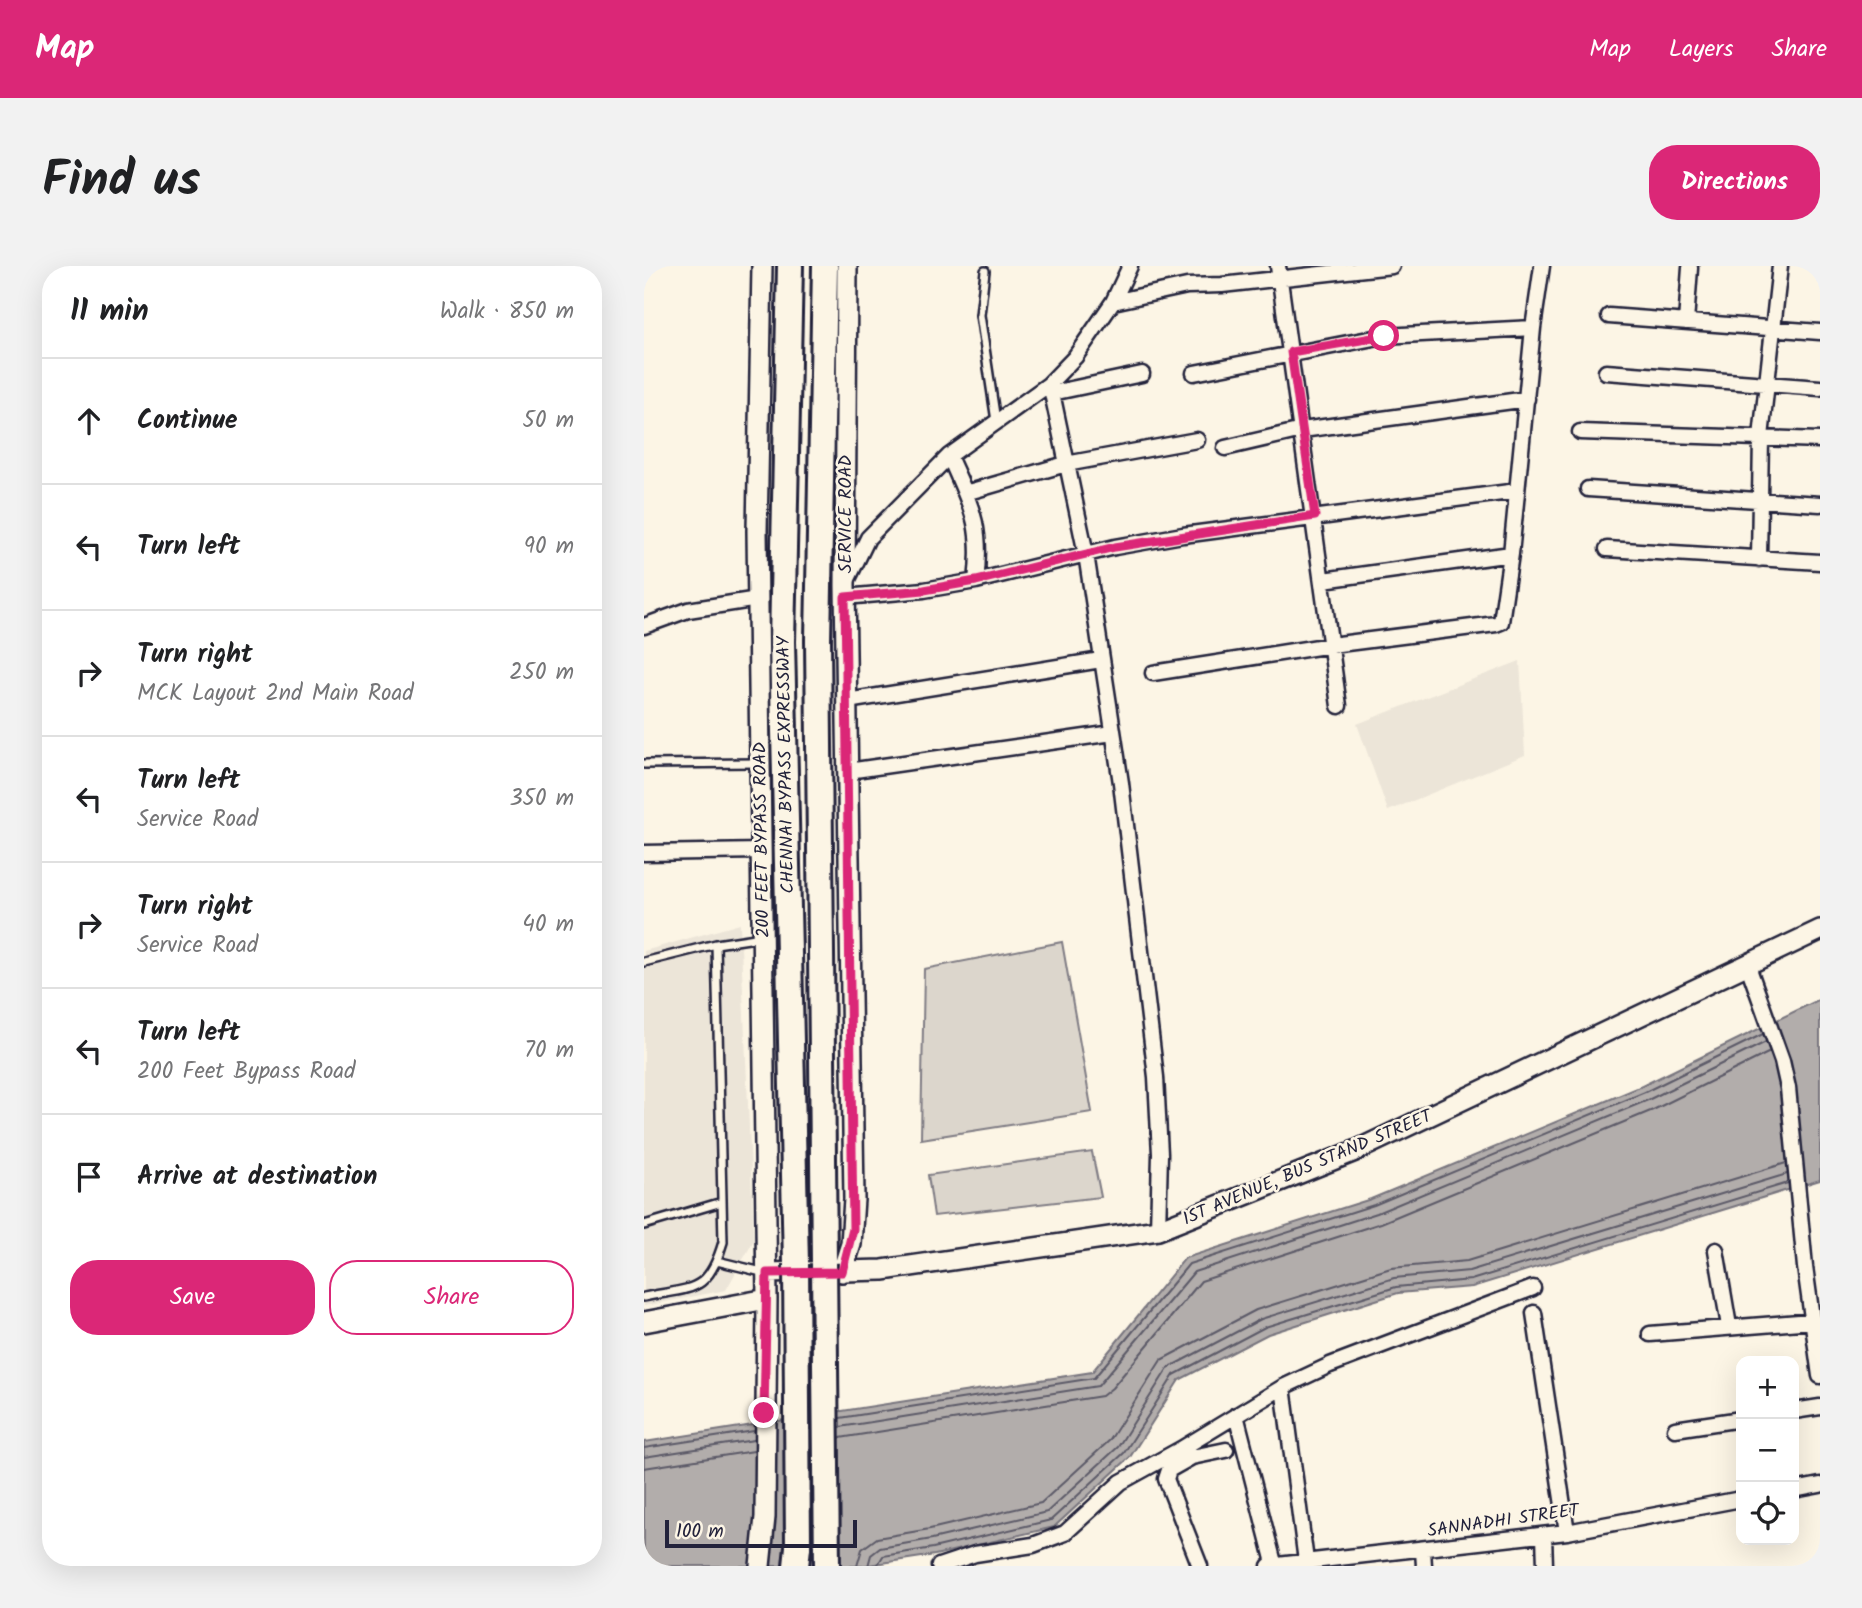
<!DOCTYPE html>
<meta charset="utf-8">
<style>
body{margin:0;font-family:Kalam,sans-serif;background:#f2f2f2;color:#202124}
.controls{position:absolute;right:21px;bottom:21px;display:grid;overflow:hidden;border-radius:14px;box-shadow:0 7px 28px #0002}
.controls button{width:63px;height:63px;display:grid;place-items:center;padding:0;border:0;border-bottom:2px solid #e0e0e0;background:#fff;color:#202124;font:35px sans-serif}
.scale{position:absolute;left:21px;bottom:18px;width:192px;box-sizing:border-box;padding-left:7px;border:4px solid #22223b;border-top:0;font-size:19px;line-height:24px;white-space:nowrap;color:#22223b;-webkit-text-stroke:5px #fcf5e5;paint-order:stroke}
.stop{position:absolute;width:21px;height:21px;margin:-16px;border:5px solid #db2777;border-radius:50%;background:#fff}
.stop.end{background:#db2777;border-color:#fff;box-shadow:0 2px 7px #0008}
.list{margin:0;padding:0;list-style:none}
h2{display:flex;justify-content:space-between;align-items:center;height:91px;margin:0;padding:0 28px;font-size:30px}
h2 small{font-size:23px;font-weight:400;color:#757577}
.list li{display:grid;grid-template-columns:46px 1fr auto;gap:21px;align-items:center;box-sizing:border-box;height:126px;padding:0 28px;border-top:2px solid #e0e0e0}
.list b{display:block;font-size:26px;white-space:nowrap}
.list p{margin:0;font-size:23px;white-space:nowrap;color:#757577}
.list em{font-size:23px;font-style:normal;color:#757577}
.actions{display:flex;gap:14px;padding:21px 28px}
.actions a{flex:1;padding:16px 0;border:2px solid #db2777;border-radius:28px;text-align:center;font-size:24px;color:#db2777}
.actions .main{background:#db2777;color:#fff}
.icon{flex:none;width:38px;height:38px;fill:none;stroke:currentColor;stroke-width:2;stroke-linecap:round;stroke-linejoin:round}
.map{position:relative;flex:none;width:1176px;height:1300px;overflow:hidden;border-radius:28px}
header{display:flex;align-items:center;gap:42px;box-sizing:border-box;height:98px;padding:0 35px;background:#db2777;color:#fff}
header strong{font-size:33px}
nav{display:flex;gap:38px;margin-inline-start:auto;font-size:24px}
.intro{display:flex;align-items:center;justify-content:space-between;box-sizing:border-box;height:168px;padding:0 42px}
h1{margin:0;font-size:49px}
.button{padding:18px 32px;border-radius:28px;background:#db2777;color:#fff;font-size:24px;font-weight:700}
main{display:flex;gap:42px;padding:0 42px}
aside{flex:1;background:#fff;border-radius:28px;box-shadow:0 7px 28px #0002}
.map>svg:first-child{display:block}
</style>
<header>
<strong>Map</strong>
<nav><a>Map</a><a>Layers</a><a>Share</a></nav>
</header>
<div class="intro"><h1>Find us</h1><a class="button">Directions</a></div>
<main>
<aside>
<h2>11 min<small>Walk · 850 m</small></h2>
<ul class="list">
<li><svg class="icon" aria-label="ahead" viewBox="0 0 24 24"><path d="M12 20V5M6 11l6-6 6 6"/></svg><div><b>Continue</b></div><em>50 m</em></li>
<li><svg class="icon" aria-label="left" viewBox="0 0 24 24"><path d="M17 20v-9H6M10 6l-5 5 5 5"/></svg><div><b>Turn left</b></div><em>90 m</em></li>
<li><svg class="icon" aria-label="right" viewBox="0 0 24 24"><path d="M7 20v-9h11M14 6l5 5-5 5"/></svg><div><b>Turn right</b><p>MCK Layout 2nd Main Road</p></div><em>250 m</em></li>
<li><svg class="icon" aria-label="left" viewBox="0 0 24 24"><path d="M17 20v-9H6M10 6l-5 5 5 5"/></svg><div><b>Turn left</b><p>Service Road</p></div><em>350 m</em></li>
<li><svg class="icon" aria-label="right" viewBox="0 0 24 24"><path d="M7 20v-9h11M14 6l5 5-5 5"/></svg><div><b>Turn right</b><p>Service Road</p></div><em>40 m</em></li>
<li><svg class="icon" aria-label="left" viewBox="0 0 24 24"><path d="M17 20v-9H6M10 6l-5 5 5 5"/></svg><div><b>Turn left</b><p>200 Feet Bypass Road</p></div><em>70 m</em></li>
<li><svg class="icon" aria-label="arrive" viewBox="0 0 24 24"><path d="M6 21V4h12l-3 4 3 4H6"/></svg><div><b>Arrive at destination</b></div></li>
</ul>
<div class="actions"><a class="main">Save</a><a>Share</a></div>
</aside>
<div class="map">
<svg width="1176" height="1300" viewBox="0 0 1176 1300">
<rect width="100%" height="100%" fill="#fcf5e5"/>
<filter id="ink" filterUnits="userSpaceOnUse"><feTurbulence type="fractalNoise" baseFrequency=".0143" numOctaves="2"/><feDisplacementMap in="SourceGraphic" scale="14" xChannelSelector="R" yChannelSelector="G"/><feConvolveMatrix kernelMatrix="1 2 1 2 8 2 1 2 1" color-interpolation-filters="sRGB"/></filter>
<g filter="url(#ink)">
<path fill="#ece5d8" d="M876,395L881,489L744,545L713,458Z
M96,658L110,974L82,1024L0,1040V685Z"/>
<path fill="#dcd6cc" stroke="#7f7c84" stroke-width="2" d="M418,676L448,846L277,873L280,703Z
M448,886L457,931L290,950L284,909Z"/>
<path fill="#b2adab" stroke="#78757e" stroke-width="2" d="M1176,733V914L828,1021L754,1027L624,1068L535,1114L486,1191L410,1261L291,1289L218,1300H0V1176L448,1106L541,992L727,933L998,820Z"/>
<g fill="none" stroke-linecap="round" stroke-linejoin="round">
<path stroke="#5c5a68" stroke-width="2" d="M196,1152L450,1112L545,998L730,939L1001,826L1119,768
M196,1161L454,1120L550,1006L733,947L1004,834L1122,776
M196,1172L458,1130L468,1122L557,1015L737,957L1009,844L1126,786
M0,1182L110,1165
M0,1191L110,1174
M0,1202L110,1185
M213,1300L218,1283L233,1272L286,1263L397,1237L466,1174L517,1094L612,1044L747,1002L823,995L1142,897
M224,1300L227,1289L236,1282L288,1273L403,1246L474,1181L524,1102L617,1053L750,1012L825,1005L1143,908
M233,1300L239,1290L289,1282L407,1254L480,1187L530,1109L621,1061L752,1021L827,1014L1144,917"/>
<g stroke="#22223b" stroke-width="12">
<path id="lane" d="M341,5L336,49L352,155
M0,498L115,497
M0,696L72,678L118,671
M0,959L78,936
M73,995L122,1007
M0,1031C48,1021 64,1028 79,976L72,678"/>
</g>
<g stroke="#22223b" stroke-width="19">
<path id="street" d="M634,0L695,440
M469,36L543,20L578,19L748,0
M965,50L1176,66
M1042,56L1046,2
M889,62L898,0
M962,106L1176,122
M550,107L740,70L889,62L867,288L679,314
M404,119L408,127L442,288L477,517L512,811L516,888L514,964
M408,127L498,108
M936,166L1176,174
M581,182L658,164L883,133
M305,190C327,240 339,259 332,315
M944,223L1176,238
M321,227L422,198L553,174
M963,283L1176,296
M1115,293L1117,171L1136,0
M202,317L224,272L305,190L404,119L431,91L469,36L486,0
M201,331L280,324L332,315L471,281L539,269L873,225
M0,360L44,344L114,333
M509,407L687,379L852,358L857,356L867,288
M203,435L457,394
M204,505L469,467
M0,587L118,585
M1104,700L1138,795L1144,822L1161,1001L1176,1110
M1072,984L1085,1060
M890,1047L923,1266
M1006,1068L1168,1055
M639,1121L662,1295
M1150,1145L1176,1141
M592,1149L630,1297
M1031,1163L1097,1153
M1150,1224L1176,1219
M900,1269L901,1300
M779,1284L780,1300
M295,1300L331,1288L389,1279L421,1267L477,1216L537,1183L639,1121L686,1099L889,1022
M556,1300L522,1213L525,1204L548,1191L582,1184
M625,1300L923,1266L1097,1233"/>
</g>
<g stroke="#22223b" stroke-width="24">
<path id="secondary" d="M198,1006L207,978L210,933L201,319L203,0
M123,1007L239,1004L514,964L711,885L1176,664
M0,1056L123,1033
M116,1300L121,1251L123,1033L113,265L118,0"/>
</g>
<g stroke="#22223b" stroke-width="30">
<path id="highway" d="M146,0L138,376L152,998
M180,997L174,374L181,0
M152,1300L154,1281"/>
</g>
<use href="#lane" stroke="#fcf5e5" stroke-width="7"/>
<use href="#street" stroke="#fcf5e5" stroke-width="14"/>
<use href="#secondary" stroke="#fcf5e5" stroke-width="19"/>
<use href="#highway" stroke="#fcf5e5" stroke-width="24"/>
<g stroke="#22223b" stroke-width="30" stroke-linecap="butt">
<path id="highway-bridge" d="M180,997L183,1300
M152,998L154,1281"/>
</g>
<use href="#highway-bridge" stroke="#fcf5e5" stroke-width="24"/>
</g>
</g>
<g fill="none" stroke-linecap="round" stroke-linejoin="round" filter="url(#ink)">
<path stroke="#db2777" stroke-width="9" d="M120,1147L123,1007L198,1006L209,963L201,331L280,324L332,315L471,281L671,250L647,86L740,70"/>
</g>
<g text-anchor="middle" stroke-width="5" stroke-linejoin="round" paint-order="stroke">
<g font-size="18" fill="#22223b" stroke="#fcf5e5">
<text transform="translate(201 248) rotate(-90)" y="6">SERVICE ROAD</text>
<text transform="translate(141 499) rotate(-91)" y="6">CHENNAI BYPASS EXPRESSWAY</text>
<text transform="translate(117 574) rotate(-91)" y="6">200 FEET BYPASS ROAD</text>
<text transform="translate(663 901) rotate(-23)" y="6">1ST AVENUE, BUS STAND STREET</text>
<text transform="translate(859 1254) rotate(-8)" y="6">SANNADHI STREET</text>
</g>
</g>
</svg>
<div class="controls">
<button>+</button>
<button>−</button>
<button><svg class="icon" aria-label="locate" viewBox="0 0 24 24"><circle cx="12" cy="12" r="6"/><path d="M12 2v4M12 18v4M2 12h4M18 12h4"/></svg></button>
</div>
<div class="scale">100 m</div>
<div class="stop" style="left:740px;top:70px"></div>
<div class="stop end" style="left:120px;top:1147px"></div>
</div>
</main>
